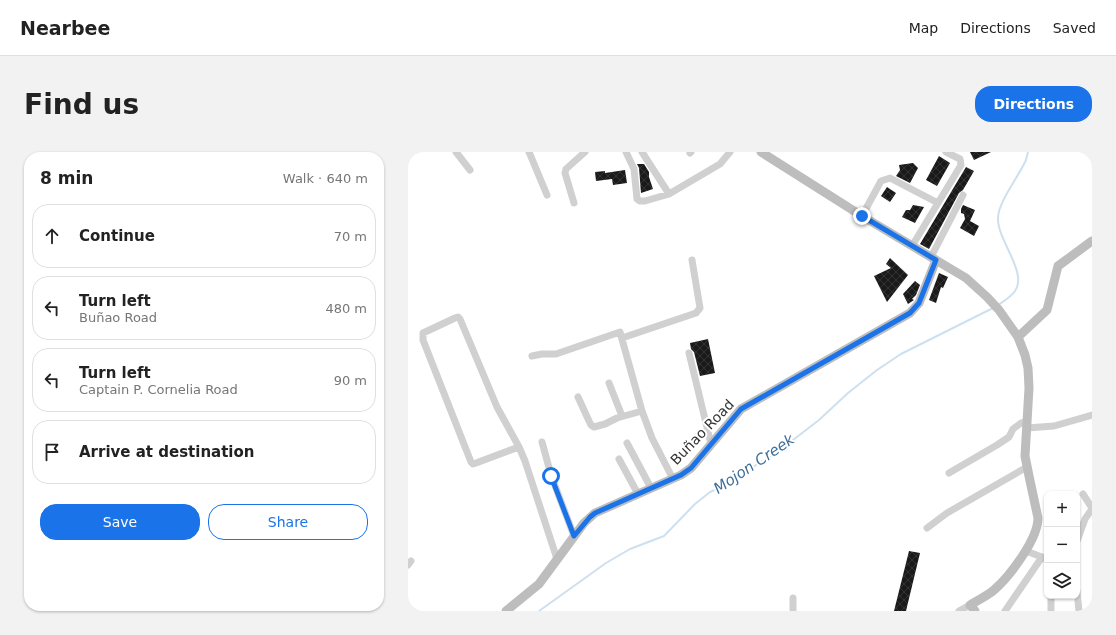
<!DOCTYPE html>
<meta charset="utf-8">
<style>
body{margin:0;font-family:"DejaVu Sans",sans-serif;background:#f2f2f2;color:#222}
.controls{position:absolute;right:12px;bottom:12px;display:grid;overflow:hidden;border-radius:8px;box-shadow:0 1px 3px #0004}
.controls button{width:36px;height:36px;display:grid;place-items:center;padding:0;border:0;border-bottom:1px solid #e0e0e0;background:#fff;color:#222;font:20px sans-serif}
.stop{position:absolute;width:12px;height:12px;margin:-9px;border:3px solid #1a73e8;border-radius:50%;background:#fff}
.stop.end{background:#1a73e8;border-color:#fff;box-shadow:0 1px 4px #0008}
.list{margin:0;padding:0;list-style:none}
h2{display:flex;justify-content:space-between;align-items:center;height:52px;margin:0;padding:0 16px;font-size:17px}
h2 small{font-size:13px;font-weight:400;color:#767676}
.list li{display:grid;grid-template-columns:26px 1fr auto;gap:12px;align-items:center;box-sizing:border-box;height:64px;margin:0 8px 8px;padding:0 8px;border:1px solid #e0e0e0;border-radius:16px}
.list b{display:block;font-size:15px;white-space:nowrap}
.list p{margin:0;font-size:13px;white-space:nowrap;color:#767676}
.list em{font-size:13px;font-style:normal;color:#767676}
.actions{display:flex;gap:8px;padding:12px 16px}
.actions a{flex:1;padding:9px 0;border:1px solid #1a73e8;border-radius:16px;text-align:center;font-size:14px;color:#1a73e8}
.actions .main{background:#1a73e8;color:#fff}
.icon{flex:none;width:22px;height:22px;fill:none;stroke:currentColor;stroke-width:2;stroke-linecap:round;stroke-linejoin:round}
.map{position:relative;flex:none;width:684px;height:459px;overflow:hidden;border-radius:16px}
header{display:flex;align-items:center;gap:24px;box-sizing:border-box;height:56px;padding:0 20px;background:#fff;border-bottom:1px solid #e0e0e0}
header strong{font-size:19px}
nav{display:flex;gap:22px;margin-inline-start:auto;font-size:14px}
.intro{display:flex;align-items:center;justify-content:space-between;box-sizing:border-box;height:96px;padding:0 24px}
h1{margin:0;font-size:28px}
.button{padding:10px 18px;border-radius:16px;background:#1a73e8;color:#fff;font-size:14px;font-weight:700}
main{display:flex;gap:24px;padding:0 24px}
aside{flex:1;background:#fff;border-radius:16px;box-shadow:0 1px 3px #0004}
.map>svg:first-child{display:block}
</style>
<header>
<strong>Nearbee</strong>
<nav><a>Map</a><a>Directions</a><a>Saved</a></nav>
</header>
<div class="intro"><h1>Find us</h1><a class="button">Directions</a></div>
<main>
<aside>
<h2>8 min<small>Walk · 640 m</small></h2>
<ul class="list">
<li><svg class="icon" aria-label="ahead" viewBox="0 0 24 24"><path d="M12 20V5M6 11l6-6 6 6"/></svg><div><b>Continue</b></div><em>70 m</em></li>
<li><svg class="icon" aria-label="left" viewBox="0 0 24 24"><path d="M17 20v-9H6M10 6l-5 5 5 5"/></svg><div><b>Turn left</b><p>Buñao Road</p></div><em>480 m</em></li>
<li><svg class="icon" aria-label="left" viewBox="0 0 24 24"><path d="M17 20v-9H6M10 6l-5 5 5 5"/></svg><div><b>Turn left</b><p>Captain P. Cornelia Road</p></div><em>90 m</em></li>
<li><svg class="icon" aria-label="arrive" viewBox="0 0 24 24"><path d="M6 21V4h12l-3 4 3 4H6"/></svg><div><b>Arrive at destination</b></div></li>
</ul>
<div class="actions"><a class="main">Save</a><a>Share</a></div>
</aside>
<div class="map">
<svg width="684" height="459" viewBox="0 0 684 459">
<defs>
<pattern id="building-cross-hatch" width="8" height="8" patternUnits="userSpaceOnUse"><rect width="8" height="8" fill="#1a1a1a"/><path d="M0 0l8 8M0 8l8-8" fill="none" stroke="#333"/></pattern>
</defs>
<rect width="100%" height="100%" fill="#fff"/>
<g fill="none" stroke-linecap="round" stroke-linejoin="round">
<path stroke="#cee0ef" stroke-width="2" d="M590,153C596,149 603,145 607,139C620,120 589,88 590,66C590,50 611,24 618,8L620,0
M131,459L198,411L222,397L256,384L287,352L302,340L328,329L348,313L368,301L411,268L440,241L469,218L493,202L585,156"/>
</g>
<path fill="url(#building-cross-hatch)" d="M562,0H583L566,8Z
M531,4L542,11L529,34L518,28Z
M505,11L510,16L502,31L488,24L492,18L491,13Z
M229,12H236L241,20V25L245,37L233,41L231,16Z
M558,15L566,19L555,38L551,41L521,97L512,92Z
M217,18L219,31L205,33L204,27L188,29L187,20L197,19V21Z
M479,35L488,41L482,50L473,44Z
M505,53L516,55L507,71L494,65L498,58H502Z
M555,53L567,58L562,69L571,74L566,84L552,76L557,67L556,62L553,61V57Z
M482,106L500,123L479,150L466,124L483,116L478,112Z
M531,121L540,125L535,136L533,135L528,151L521,148Z
M507,129L512,133L508,143L504,147L506,148L500,152L495,142Z
M300,187L307,221L292,224L286,200L283,197L282,191Z
M501,399L512,401L498,459H486Z"/>
<g fill="none" stroke-linecap="round" stroke-linejoin="round">
<path stroke="#d0d0d0" stroke-width="7" d="M48,0L62,18
M121,0L139,43
M218,0L226,17L229,47L232,49H237L261,42L312,12L322,0
M234,0L261,42
M282,1L283,0
M166,51L157,21L158,17L177,0
M454,64L473,29L482,26L530,51
M504,94L553,13L552,7L538,0
M523,105L555,43
M214,186L288,161L292,156L284,108
M281,201L303,292
M124,204L134,202H148L212,180L234,259L244,286L265,327
M201,231L214,264
M170,245L181,269L183,273L186,275L197,272L209,266L234,259
M619,276L646,274L684,263
M134,290L143,323L166,384
M219,291L243,336
M111,295L68,311L65,312L63,310L15,188V181L47,166L50,165L52,167L89,255L111,295L117,309L149,407
M211,307L230,342
M541,321L589,293L601,285L605,277L613,271L619,269
M675,342L684,356
M519,376L539,361L619,315
M669,389L677,367L684,357
M618,399L639,407
M0,413L3,409
M669,439L671,459
M385,446V459
M551,459L562,453
M597,459L634,405
M643,459V444"/>
<path stroke="#bdbdbd" stroke-width="9" d="M353,0L454,64L558,126L579,145L591,158L610,185L617,203L620,216L621,236L617,304L621,324L630,366C630,387 602,424 586,438C579,444 570,448 562,453L567,459
M610,185L639,158L650,114L684,89
M98,459L131,432L176,371L187,361L273,323L283,316L333,257L502,161L511,151L528,108"/>
</g>
<g fill="none" stroke-linecap="round" stroke-linejoin="round">
<path stroke="#1a73e8" stroke-width="5" d="M143,324L166,384L182,365L187,361L273,323L283,316L333,257L502,161L511,151L528,108L454,64"/>
</g>
<g text-anchor="middle" stroke-width="4" stroke-linejoin="round" paint-order="stroke">
<g font-size="14" fill="#333" stroke="#fff">
<text transform="translate(294 280) rotate(-46)" y="5">Buñao Road</text>
</g>
<g font-size="15" font-style="italic" fill="#3c6e9a" stroke="#fff">
<text transform="translate(346 312) rotate(-34)" y="5">Mojon Creek</text>
</g>
</g>
</svg>
<div class="controls">
<button>+</button>
<button>−</button>
<button><svg class="icon" aria-label="layers" viewBox="0 0 24 24"><path d="M12 4l9 5-9 5-9-5zM3 14l9 5 9-5"/></svg></button>
</div>
<div class="stop" style="left:143px;top:324px"></div>
<div class="stop end" style="left:454px;top:64px"></div>
</div>
</main>
